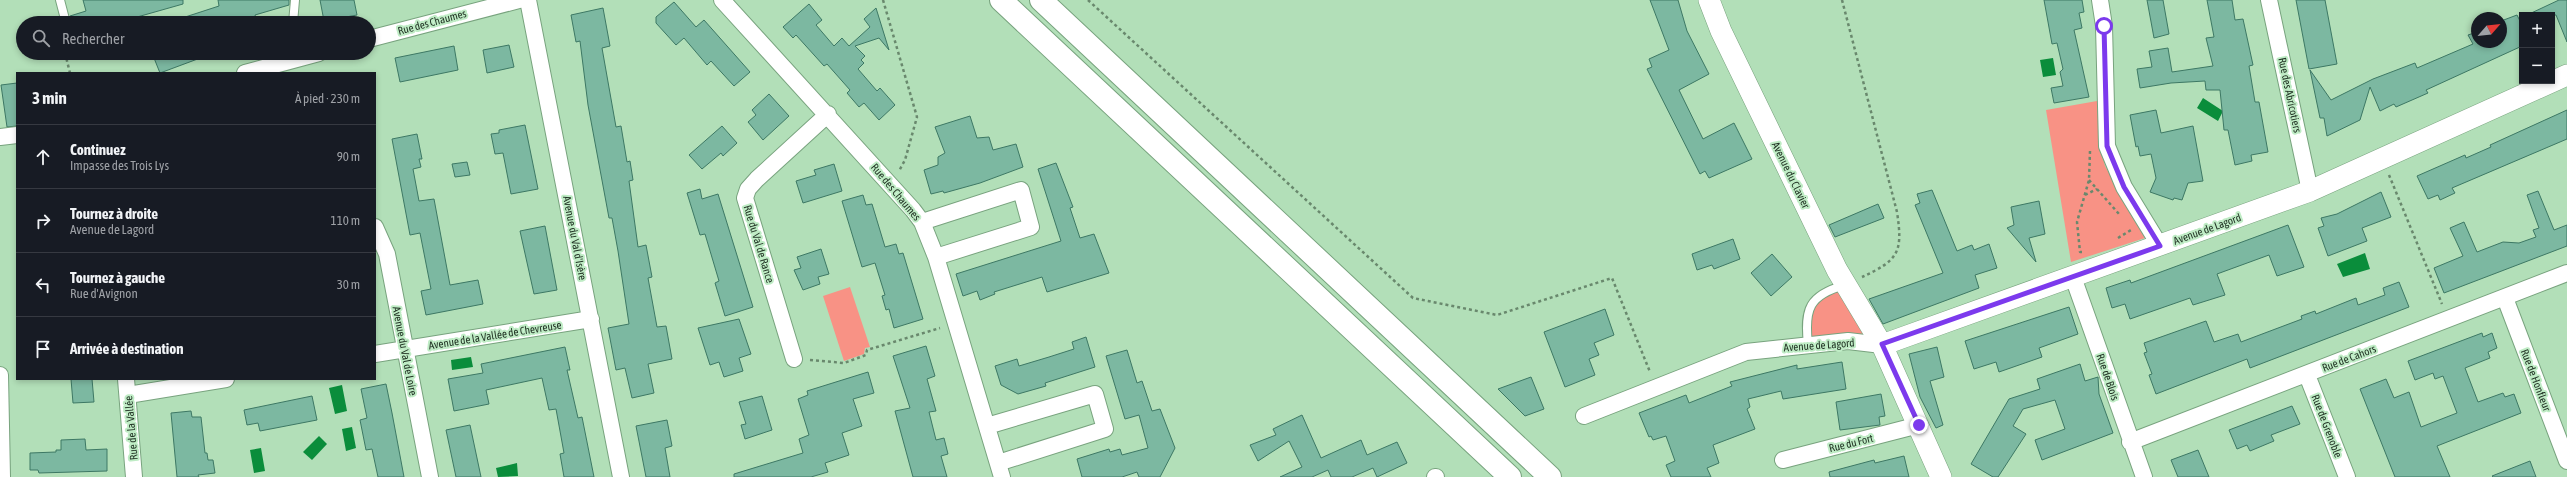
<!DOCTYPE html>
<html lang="fr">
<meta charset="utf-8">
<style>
body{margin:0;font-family:"Asap Condensed",sans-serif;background:#20242c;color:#f1f3f6}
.controls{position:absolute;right:12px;top:12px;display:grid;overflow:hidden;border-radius:0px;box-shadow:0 2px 6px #0003}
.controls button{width:36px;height:36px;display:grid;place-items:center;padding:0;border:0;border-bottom:1px solid #363941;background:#171b24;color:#f1f3f6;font:20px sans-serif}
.compass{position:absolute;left:2471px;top:12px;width:36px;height:36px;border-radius:50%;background:#171b24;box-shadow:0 2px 6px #0003;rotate:62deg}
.stop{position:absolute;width:12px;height:12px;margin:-9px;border:3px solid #7c3aed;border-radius:50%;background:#fff}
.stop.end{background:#7c3aed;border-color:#fff;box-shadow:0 1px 4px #0008}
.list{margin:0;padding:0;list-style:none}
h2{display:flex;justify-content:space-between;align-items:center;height:52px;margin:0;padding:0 16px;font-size:17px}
h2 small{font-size:13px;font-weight:400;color:#9ea1a6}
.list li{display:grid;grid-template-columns:26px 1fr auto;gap:12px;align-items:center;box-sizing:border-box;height:64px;padding:0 16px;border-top:1px solid #363941}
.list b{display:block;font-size:15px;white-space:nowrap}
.list p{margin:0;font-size:13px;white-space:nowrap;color:#9ea1a6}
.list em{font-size:13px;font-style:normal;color:#9ea1a6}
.icon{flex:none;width:22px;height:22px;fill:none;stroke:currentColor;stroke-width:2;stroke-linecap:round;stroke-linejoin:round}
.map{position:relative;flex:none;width:2567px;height:477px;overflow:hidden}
.search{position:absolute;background:#171b24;box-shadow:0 2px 6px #0003;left:16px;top:16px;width:360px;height:44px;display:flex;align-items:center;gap:10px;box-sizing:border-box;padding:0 14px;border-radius:22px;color:#9ea1a6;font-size:15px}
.panel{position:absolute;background:#171b24;box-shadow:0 2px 6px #0003;left:16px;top:72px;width:360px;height:308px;border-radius:0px}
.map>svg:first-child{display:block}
</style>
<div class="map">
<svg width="2567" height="477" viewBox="0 0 2567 477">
<rect width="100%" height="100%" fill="#b2dfb8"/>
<path fill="#f89285" d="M2097,101L2100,146L2105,166L2145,238L2071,262L2046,110Z
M1845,285L1882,345L1808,344L1813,302Z
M850,287L870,347L865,348L864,354L844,361L823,296Z"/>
<path fill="#0a8d3b" d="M2053,58L2056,75L2043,77L2040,60Z
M2203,98L2223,111L2218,121L2197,108Z
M2365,253L2370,269L2343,277L2337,264Z
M471,357L473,367L452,370L451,360Z
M342,385L347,411L335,414L329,388Z
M352,427L356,448L346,451L342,429Z
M319,436L327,444L312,460L303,452Z
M261,448L265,471L254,473L250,450Z
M517,463L518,476L498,477L496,468Z"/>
<path fill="#7cb8a1" stroke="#3d7864" d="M83,0H183V4L116,23H71L70,16L86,11Z
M218,0H289V5L255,15L257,23H177L176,20L219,6Z
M320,0H354L357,15L324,21Z
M1650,0H1678L1687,31L1709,74L1679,90L1703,139L1734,123L1752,159L1709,178L1705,171L1700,174L1647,69L1652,67L1649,59L1669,50Z
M2044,0H2082L2084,12L2079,13L2082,28L2074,30L2089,97L2054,103L2051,88L2063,86L2060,72L2063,69L2057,43L2052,44Z
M2147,0H2163L2169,34L2154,38Z
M2207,0H2232L2235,20L2243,19L2253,65L2249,66L2255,102H2259L2268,152L2251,155L2252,161L2235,165L2228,130H2224L2220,90H2206L2205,81L2171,83L2140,88L2137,69L2152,67L2149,51L2168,48L2172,72L2213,66L2206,38L2214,37Z
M2296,0H2325L2337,64L2309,69Z
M2559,0H2567V42L2556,15H2527Z
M674,2L696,27L704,20L750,72L734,86L711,61L707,65L684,38L676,45L656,23V17Z
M809,4L822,20L816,25L834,46L842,38L849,46L870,27L864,19L876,8L889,50L879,38L855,46L865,56L861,60L864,63L858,69L877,91L880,88L895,105L879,120L864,103L859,107L847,93L850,90L827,64L824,66L796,35L793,38L783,27Z
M603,8L610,46L602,48L616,127L621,126L627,162L630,161L633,180L629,181L638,247L646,245L652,277L648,278L657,327L666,326L672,359L648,364L654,393L632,398L625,368L616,370L608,328L629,324L618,251L612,218H609L588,105L580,41L576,42L571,15Z
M2517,15L2522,25V46L2426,90L2428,93L2396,107L2394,104L2380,111L2370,87L2360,120L2327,136L2324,118H2320L2310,70L2331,100L2373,79L2415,63L2417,68L2473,44L2468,35L2477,32V42H2501V21Z
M509,45L514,67L487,73L483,50Z
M454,46L458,70L400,82L395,58Z
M152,53H211V54L160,73Z
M17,83V126L7,127L1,85Z
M769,94L789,116L763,140L748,122L756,115L752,110Z
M2156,110L2161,133L2193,126L2203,181L2188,183L2182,200L2174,198L2173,200L2150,192L2156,178L2151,154L2140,156L2138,146L2136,147L2130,115Z
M2567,110V139L2452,188L2455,193L2440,200L2438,195L2428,199L2417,176L2465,155L2466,158L2491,147L2490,145Z
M970,116L977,138L989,137L993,150L1016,144L1023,167L980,183L944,193L943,191L931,194L924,170L938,165V157L945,153L935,127Z
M525,125L538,189L511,194L503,153L495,154L491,134L499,133V130Z
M722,126L737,143L723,156L721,153L702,169L689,155Z
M417,134L422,159H419L421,167L413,169L419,201L434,199L450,285L478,280L483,304L426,315L421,291L431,289L420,233L410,235L392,139Z
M467,162L470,175L455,177L452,164Z
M1056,163L1073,207L1070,208L1080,238L1094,234L1109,273L1047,292L1042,277L994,292L995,294L980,300L977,291L963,296L956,274L1061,241L1038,169Z
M834,164L842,191L803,203L796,181L816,175L814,170Z
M700,189L702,199L718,194L753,307L725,316L715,283L719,281L705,234L700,235L687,193Z
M1932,190L1957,251L1972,245L1974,250L1989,244L1997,268L1975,275L1979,288L1883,324L1869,299L1943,273L1915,205L1920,203L1917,194Z
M2538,191L2554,230L2567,225V246L2444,293L2434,268L2463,256L2450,228L2464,222L2477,252L2503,242L2519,243L2536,237L2533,230L2539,228L2527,195Z
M2381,192L2391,217L2362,228L2367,241L2328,256L2318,228L2324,226L2321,218L2337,214Z
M863,195L866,205L872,204L885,247L896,244L899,254L903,253L923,319L894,328L889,309L886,310L882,296L885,295L875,263L862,267L842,201Z
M2039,201L2045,234L2029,238L2036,262L2007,228L2014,225L2011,207Z
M1878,204L1884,218L1835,237L1829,225Z
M2288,225L2304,267L2277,276L2269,255L2217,274L2225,295L2193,305L2190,298L2130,319L2125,304L2112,308L2106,288L2130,280L2131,283Z
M545,226L557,290L534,294L520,231Z
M1733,239L1740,259L1714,269L1712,265L1697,270L1692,254Z
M821,249L829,274L818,277L820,284L803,290L794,270L801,268L797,257Z
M1772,254L1792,277L1771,296L1751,273Z
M2399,282L2409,307L2250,368L2247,359L2156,394L2149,375L2152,374L2144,353L2147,352L2144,343L2206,321L2214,342L2238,334L2241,342L2302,319L2301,316L2315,311L2316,314L2356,298L2358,305L2385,295L2383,288Z
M2069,307L2078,334L2039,348L2042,357L1999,372L1996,362L1974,369L1965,341Z
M1605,309L1614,335L1594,343L1599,355L1589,359L1595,375L1565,387L1544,332Z
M739,319L751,354L739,358L743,371L724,377L719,362L710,365L698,328Z
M2482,333L2483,337L2492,333L2497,348L2488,352L2490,358L2465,368L2478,402L2503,393L2505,397L2514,394L2521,413L2437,446L2450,477H2395L2360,389L2386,379L2394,398L2409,392L2421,427L2457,413L2443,376L2435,379L2433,373L2415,380L2408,361Z
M1086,337L1095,367L1045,383L1046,386L1018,394L1001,385L995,366L1017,359L1019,366L1049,357L1074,349L1072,342Z
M926,346L935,376L927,379L936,411L929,412L936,440L944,438L948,454L941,456L947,477H913L895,411L910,408L893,356Z
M565,347L570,370H567L578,418L582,417L594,477H564L560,454L564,453L556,409L549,410L542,378L486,390L489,404L454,411L448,379L483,373L481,364Z
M1937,347L1944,377L1930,381L1943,425L1936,428L1920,397L1909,354Z
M1127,350L1137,383L1142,381L1152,411L1160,409L1175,448L1160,477H1139L1137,472L1122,477H1082L1077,459L1109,449L1110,452L1120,449L1122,455L1148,448L1139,415L1125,419L1106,356Z
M1842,362L1846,389L1783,399L1781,391L1748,399L1750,407L1747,409L1755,429L1713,445L1719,463L1707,468L1711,477H1671L1666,465L1675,461L1666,436L1653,440L1651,436L1649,437L1639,413L1686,395L1689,403L1732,386L1730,382L1797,365V369Z
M2080,364L2085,381L2098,377L2099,394L2113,433L2042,460L2035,440L2065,429L2055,400L2023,409L2013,426L2026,434L1998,477H1993L1971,464L2009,399L2040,389L2037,379Z
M868,372L874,393L853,399L862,426L842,433L849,455L825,463L828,472L811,477H734V474L803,453L799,439L809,435L798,399L808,395L807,391Z
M1531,377L1544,409L1525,416L1498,389Z
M71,379H92L94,402L73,403Z
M386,384L392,413L404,477H378L372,449L366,450L360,420L367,418L361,389Z
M1881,394L1885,416L1879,417L1880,425L1840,430L1836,402Z
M312,396L317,420L260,431L258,423L247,425L244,410Z
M762,396L772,430L745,439L741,425L746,424L739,402Z
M2292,406L2300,424L2271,435L2274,441L2250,451L2247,445L2237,449L2229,430Z
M191,411L192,417H201L205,453H207L208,460H213L215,473L198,475L199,477H177L171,413Z
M1302,415L1321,458L1361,440L1367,455L1397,442L1407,463L1377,477L1373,468L1352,477H1331L1328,470L1312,477H1280L1302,467L1289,441L1258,461L1250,445L1276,435L1273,429Z
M667,420L672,446L665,448L670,477H646L636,426Z
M470,425L481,477H456L446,430Z
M85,439L86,450L107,449V471L39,473L38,470H30V453L56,452V450H61V440Z
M2198,450L2209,477H2178L2171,460Z
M1904,456L1909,477H1830L1829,472L1874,460L1875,463Z
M2530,461L2536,477H2493L2492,476Z"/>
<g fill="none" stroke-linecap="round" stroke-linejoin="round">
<g stroke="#78a37e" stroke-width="10">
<path id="service" d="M60,0L66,23
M293,23L295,0
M1808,344C1804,309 1809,295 1845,285"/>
</g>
<g stroke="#78a37e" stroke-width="18">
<path id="minor" d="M528,0L621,477
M722,0L913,210L922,222L936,257L1002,477
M2100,0L2104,26L2107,146L2124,187L2160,246
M2269,0L2310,191
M369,39L519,0
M245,73L319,53
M0,137L17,135
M922,222L1021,190L1031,227L936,257
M375,227L387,254L430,477
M2073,277L2144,477
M2505,298L2567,461
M375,354L591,319
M794,359L745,198L748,189L757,179L828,114
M0,375L2,477
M2307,375L2347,477
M126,379L134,477
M128,395L226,379
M1584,416L1746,352L1848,341L1882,345
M987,426L1095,394L1105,429L998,463
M2130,442L2567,273
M1783,460L1919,425
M1435,477H1436"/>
</g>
<g stroke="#78a37e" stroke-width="22">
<path id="tertiary" d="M1709,0L1721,31L1837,270L1882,345L1941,477
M1882,345L2310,191L2567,75"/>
</g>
<g stroke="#78a37e" stroke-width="24">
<path id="trunk" d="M1001,0L1510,477
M1041,0L1550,477"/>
</g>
<path stroke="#69886d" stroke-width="2.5" stroke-dasharray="3 3" stroke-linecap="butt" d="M883,0L917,117L905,160L899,171
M1088,0L1413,298L1497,315L1612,278L1650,372
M1842,0L1897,212C1903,252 1899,260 1862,277
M65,53L70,73
M2389,175L2442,304
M2089,180L2119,214
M2085,195L2097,189
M2118,238L2131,230
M2082,252H2080L2077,222L2089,180L2090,151
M810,360L844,363L866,355L867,350L940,328"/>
<use href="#service" stroke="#fff" stroke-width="8"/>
<use href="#minor" stroke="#fff" stroke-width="16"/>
<use href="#tertiary" stroke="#fff" stroke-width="21"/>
<use href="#trunk" stroke="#fff" stroke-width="22"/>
</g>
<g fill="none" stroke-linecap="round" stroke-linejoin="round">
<path stroke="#7c3aed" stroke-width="5" d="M1919,425L1882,344L2160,246L2124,187L2107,146L2104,26"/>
</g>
<g text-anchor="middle" stroke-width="4" stroke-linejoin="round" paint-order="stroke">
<g font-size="11" fill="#233526" stroke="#bfecc5">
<text transform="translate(432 22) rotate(-15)" y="4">Rue des Chaumes</text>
<text transform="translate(2290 95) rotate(78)" y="4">Rue des Abricotiers</text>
<text transform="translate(1791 175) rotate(64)" y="4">Avenue du Clavier</text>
<text transform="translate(896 192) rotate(50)" y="4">Rue des Chaumes</text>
<text transform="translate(2207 229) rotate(-20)" y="4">Avenue de Lagord</text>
<text transform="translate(575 238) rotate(79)" y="4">Avenue du Val d'Isère</text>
<text transform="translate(759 244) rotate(73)" y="4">Rue du Val de Rance</text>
<text transform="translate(495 335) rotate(-9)" y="4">Avenue de la Vallée de Chevreuse</text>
<text transform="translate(1819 345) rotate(-4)" y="4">Avenue de Lagord</text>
<text transform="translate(405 351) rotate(79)" y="4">Avenue du Val de Loire</text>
<text transform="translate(2349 358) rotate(-21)" y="4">Rue de Cahors</text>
<text transform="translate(2108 377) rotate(71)" y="4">Rue de Blois</text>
<text transform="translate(2536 380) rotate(69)" y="4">Rue de Honfleur</text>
<text transform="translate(2327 426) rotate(69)" y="4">Rue de Grenoble</text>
<text transform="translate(131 428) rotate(-95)" y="4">Rue de la Vallée</text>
<text transform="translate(1851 443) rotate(-14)" y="4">Rue du Fort</text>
</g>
</g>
</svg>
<div class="controls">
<button>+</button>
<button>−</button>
</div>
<svg class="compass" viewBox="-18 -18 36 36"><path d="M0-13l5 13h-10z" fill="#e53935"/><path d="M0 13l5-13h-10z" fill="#9ea1a6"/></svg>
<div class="stop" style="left:2104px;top:26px"></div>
<div class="stop end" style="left:1919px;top:425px"></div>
<div class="search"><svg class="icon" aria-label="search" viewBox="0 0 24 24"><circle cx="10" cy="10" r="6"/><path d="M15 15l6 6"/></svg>Rechercher</div>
<section class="panel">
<h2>3 min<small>À pied · 230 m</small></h2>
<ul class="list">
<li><svg class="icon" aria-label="ahead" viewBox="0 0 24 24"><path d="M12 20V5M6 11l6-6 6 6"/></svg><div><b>Continuez</b><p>Impasse des Trois Lys</p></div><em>90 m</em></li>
<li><svg class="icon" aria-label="right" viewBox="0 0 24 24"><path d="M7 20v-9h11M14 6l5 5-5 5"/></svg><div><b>Tournez à droite</b><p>Avenue de Lagord</p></div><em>110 m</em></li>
<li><svg class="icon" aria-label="left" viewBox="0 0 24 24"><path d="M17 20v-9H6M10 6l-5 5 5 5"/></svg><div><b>Tournez à gauche</b><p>Rue d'Avignon</p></div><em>30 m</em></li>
<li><svg class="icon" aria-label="arrive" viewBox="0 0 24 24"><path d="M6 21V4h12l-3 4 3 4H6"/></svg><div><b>Arrivée à destination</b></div></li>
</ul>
</section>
</div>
